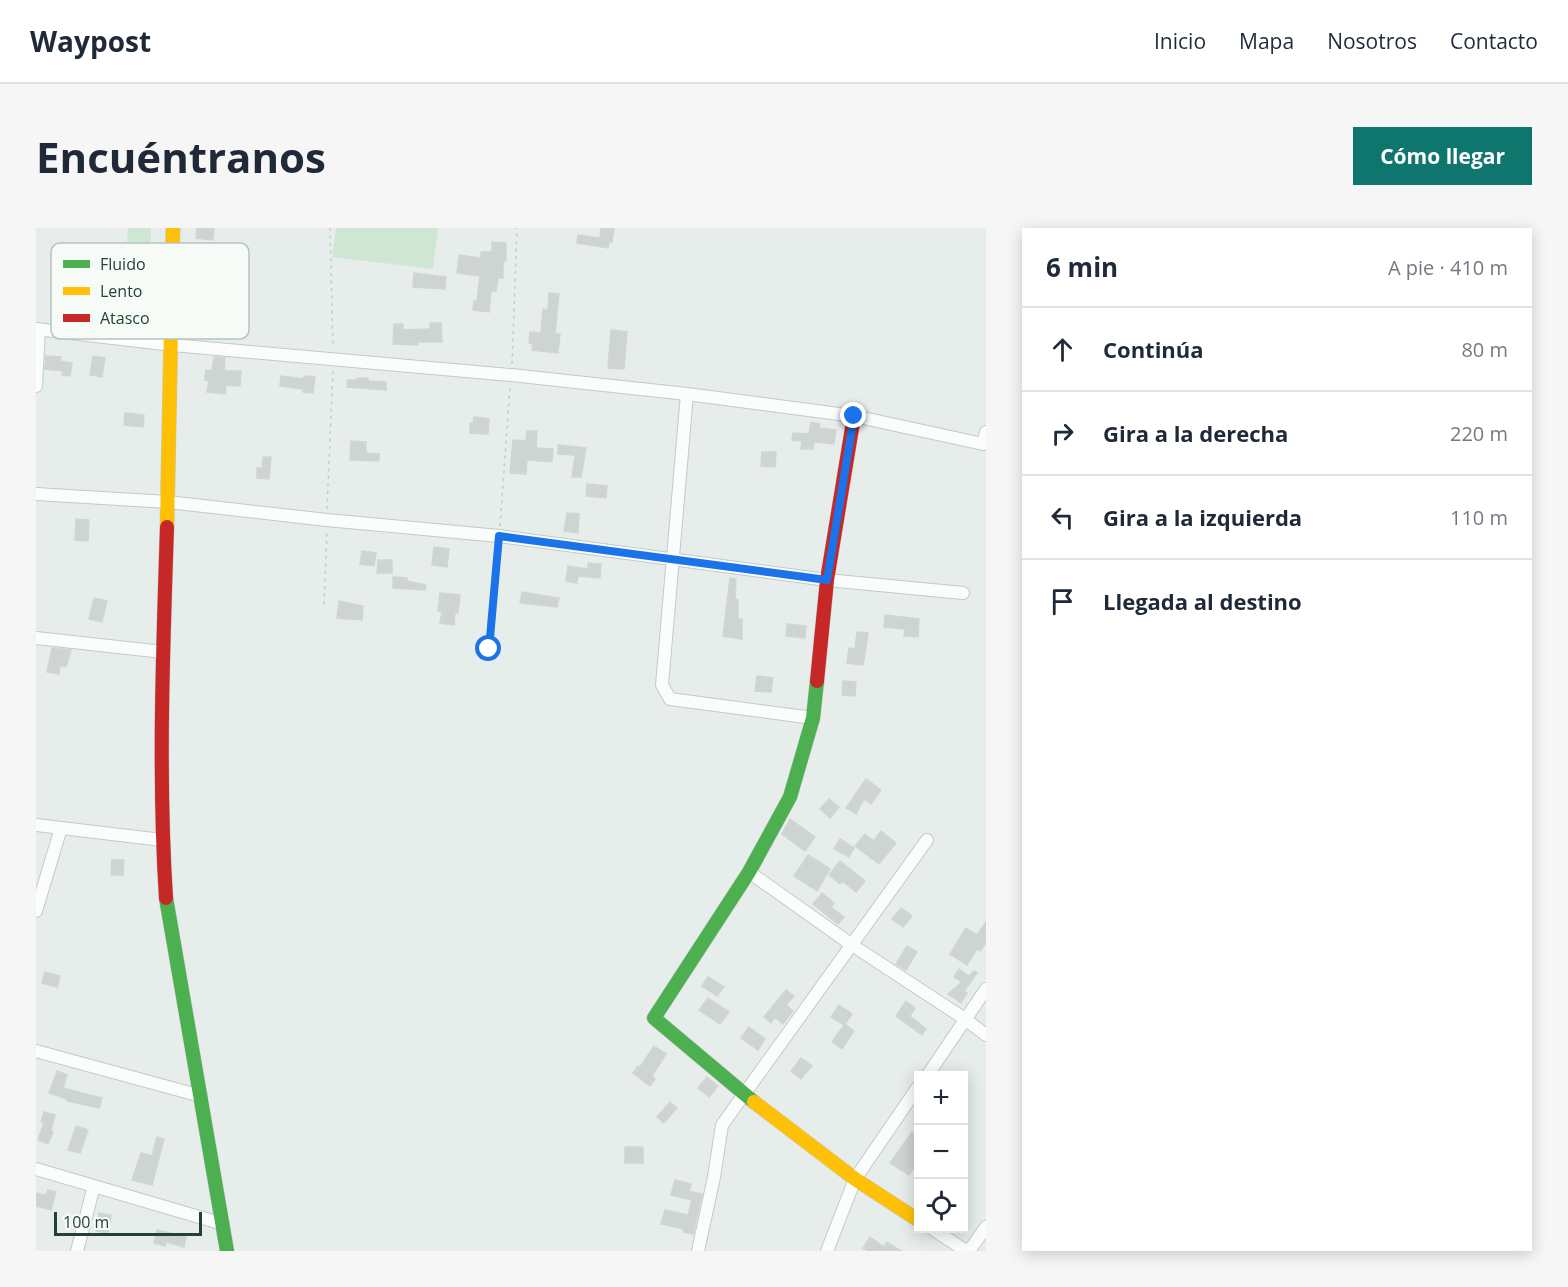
<!DOCTYPE html>
<html lang="es">
<meta charset="utf-8">
<style>
body{margin:0;font-family:"Open Sans",sans-serif;background:#f6f6f7;color:#1f2937}
.controls{position:absolute;right:18px;bottom:18px;display:grid;overflow:hidden;border-radius:0px;box-shadow:0 3px 15px #0003}
.controls button{width:54px;height:54px;display:grid;place-items:center;padding:0;border:0;border-bottom:2px solid #e0e1e3;background:#fff;color:#1f2937;font:30px sans-serif}
.scale{position:absolute;left:18px;bottom:15px;width:148px;box-sizing:border-box;padding-left:6px;border:3px solid #234236;border-top:0;font-size:16px;line-height:21px;white-space:nowrap;color:#234236;-webkit-text-stroke:4px #f6fbf8;paint-order:stroke}
.stop{position:absolute;width:18px;height:18px;margin:-14px;border:4px solid #1a73e8;border-radius:50%;background:#fff}
.stop.end{background:#1a73e8;border-color:#fff;box-shadow:0 2px 6px #0008}
.list{margin:0;padding:0;list-style:none}
h2{display:flex;justify-content:space-between;align-items:center;height:78px;margin:0;padding:0 24px;font-size:26px}
h2 small{font-size:20px;font-weight:400;color:#747a83}
.list li{display:grid;grid-template-columns:39px 1fr auto;gap:18px;align-items:center;box-sizing:border-box;height:84px;padding:0 24px;border-top:2px solid #e0e1e3}
.list b{display:block;font-size:22px;white-space:nowrap}
.list em{font-size:20px;font-style:normal;color:#747a83}
.icon{flex:none;width:33px;height:33px;fill:none;stroke:currentColor;stroke-width:2;stroke-linecap:round;stroke-linejoin:round}
.map{position:relative;flex:none;width:950px;height:1023px;overflow:hidden;border-radius:0px}
header{display:flex;align-items:center;gap:36px;box-sizing:border-box;height:84px;padding:0 30px;background:#fff;border-bottom:2px solid #e0e1e3}
header strong{font-size:28px}
nav{display:flex;gap:33px;margin-inline-start:auto;font-size:21px}
.intro{display:flex;align-items:center;justify-content:space-between;box-sizing:border-box;height:144px;padding:0 36px}
h1{margin:0;font-size:42px}
.button{padding:15px 27px;border-radius:0px;background:#0f766e;color:#fff;font-size:21px;font-weight:700}
main{display:flex;gap:36px;padding:0 36px}
aside{flex:1;background:#fff;border-radius:0px;box-shadow:0 3px 15px #0003}
.map>svg:first-child{display:block}
</style>
<header>
<strong>Waypost</strong>
<nav><a>Inicio</a><a>Mapa</a><a>Nosotros</a><a>Contacto</a></nav>
</header>
<div class="intro"><h1>Encuéntranos</h1><a class="button">Cómo llegar</a></div>
<main>
<div class="map">
<svg width="950" height="1023" viewBox="0 0 950 1023">
<rect width="100%" height="100%" fill="#e7edea"/>
<path fill="#d0e6d5" d="M92,0H115L114,101L85,100Z
M300,0H402L397,41L296,29Z"/>
<path fill="#ced4d1" stroke="#d0d6d3" stroke-width="1.5" d="M161,0L178,1L177,12L160,10Z
M565,0H578L576,14H573L572,20L541,15L542,7L564,10Z
M456,14L470,15V33H467V50H462L460,63H455L453,84L437,82L438,73H441L444,48L421,45L423,27L445,30V24H456Z
M378,45L410,49L409,61L377,59Z
M513,65L523,66L519,106H524L522,125L496,122L497,116L493,115L494,104L505,105L507,81L512,82Z
M394,95H405L406,114H382V117L357,116L358,96H367V102L394,101Z
M575,102L591,104L588,141L572,140Z
M10,128L25,129L24,133L36,135L34,148L26,147L27,143L9,141Z
M57,128L69,130L66,149L54,147Z
M178,129L189,130L188,143H205L204,158L190,157L189,166L171,164L173,153L169,152L170,142L176,143Z
M245,148L268,151V148L279,149L277,165L267,164V161L244,158Z
M321,150H332V153L350,154V162L311,159V152H321Z
M89,185L108,187L107,199L88,197Z
M438,189L453,191L452,206L434,205V195H437Z
M775,194L784,196L783,200L800,202L798,216L778,214L777,221H765L766,213L756,212L757,205L773,206Z
M491,203H501L500,220L517,221L516,234L491,232L490,246L474,245L477,212L490,213Z
M315,213L330,214V225L343,226V233L314,232Z
M522,217L550,220L545,249H536L539,227L522,226Z
M726,224H740L739,239L725,238Z
M227,229H235L233,251L221,250V240H226Z
M551,256L571,258L570,270L550,268Z
M531,285L543,286L542,305L528,303Z
M40,291L53,292L52,313L39,312Z
M398,319L413,321L411,339L396,337Z
M326,323L340,325L338,338L324,336Z
M342,332H356V345H341Z
M552,335L565,336L564,350L542,348L541,355L530,353L532,338L552,341Z
M357,349L371,350V353L390,357L389,362L357,360Z
M694,350L700,351L699,371L702,372V391H706V411L687,408Z
M486,364L523,370L521,379L484,375Z
M404,365L424,367L422,385H419L418,397L404,395L406,383H402Z
M58,370L71,373L66,394L53,391Z
M303,373L327,378L326,392L301,390Z
M849,387L883,391L882,409L868,408L869,401L848,399Z
M751,396L770,398L769,410L750,408Z
M821,404L832,405L827,437L811,435L813,420L819,421Z
M16,420L35,422L30,439L24,438L23,446L11,444Z
M721,448L737,450L735,464L719,463Z
M807,453L820,454L819,468L806,467Z
M830,551L845,562L835,576L828,571L820,586L810,580Z
M793,571L803,579L794,590L784,581Z
M754,591L779,609L769,623L746,606Z
M845,603L860,615L843,636L819,618L829,606L838,613Z
M804,611L818,620L813,629L798,621Z
M772,627L794,641L781,663L758,648Z
M76,632H88L87,647H75Z
M804,633L829,653L820,664L806,653L804,656L793,647Z
M786,665L798,675L795,679L808,689L802,696L777,676Z
M865,680L876,688L867,699L856,691Z
M950,694V715L944,723L941,721L931,737L914,726L930,700L941,707Z
M871,718L881,724L870,742L860,736Z
M923,741L933,748L938,743L941,745L928,763L931,765L925,775L912,766L926,754L918,749Z
M9,744L24,748L21,759L6,755Z
M672,749L688,759L681,768L666,758Z
M750,762L758,768L750,777L757,783L747,796L739,789L735,795L728,789Z
M672,770L693,784L684,796L663,782Z
M870,773L879,780L874,788L890,801L886,807L860,788Z
M803,777L816,786L809,796L818,803L806,821L796,814L808,797L795,789Z
M713,799L729,811L722,822L705,810Z
M618,818L630,826L616,848L619,851L614,858L597,845L602,838L604,839Z
M765,830L776,838L765,851L755,843Z
M21,843L31,847L27,860L66,870L63,880L31,873V871L13,865Z
M671,849L682,858L673,869L662,860Z
M634,874L641,880L628,895L621,889Z
M8,884L19,887L15,903L17,904L12,916L2,912L8,895L5,894Z
M40,898L52,902L44,925L32,922Z
M876,904L882,908V925L878,932L881,935L873,947L854,935Z
M121,909L128,911L116,957L96,952L105,925L116,928Z
M589,919H607V935H589Z
M639,952L655,956L653,963L666,966L657,1006L647,1004L648,1001L625,996L629,982L652,987L656,972L635,967Z
M12,962L20,964L15,982L0,978V965L10,967Z
M63,985L75,987L72,1005L60,1003Z
M121,1002L150,1009L148,1019L130,1014L129,1018L118,1015Z
M834,1009L848,1019L851,1014L865,1023H832L827,1020Z"/>
<g fill="none" stroke-linecap="round" stroke-linejoin="round">
<g stroke="#c4cac7" stroke-width="14">
<path id="street" d="M0,101L136,117L475,147L651,166L818,188L947,216L950,204
M0,158L3,101
M651,166L626,457L634,471L777,490
M0,266L132,274L291,292L463,308L791,352L927,365
M0,410L127,424
M0,597L126,612
M713,644L816,717L929,791L950,807
M0,683L25,600
M0,823L165,868
M891,848L950,761
M0,941L187,996
M895,1000L930,1023
M41,1023L58,958
M662,1023L678,949L686,897L891,612
M791,1023L819,951L882,859
M933,1023L950,999"/>
</g>
<g stroke="#c3cac7" stroke-width="15">
<path id="fast" d="M130,670L191,1023
M718,874L618,790L713,644L754,569L777,490L781,453"/>
</g>
<g stroke="#c3cac7" stroke-width="15">
<path id="slow" d="M131,299L137,0
M718,874L819,951L882,992"/>
</g>
<g stroke="#c3cac7" stroke-width="15">
<path id="jam" d="M781,453L791,352L818,188
M130,670C122,547 127,422 131,299"/>
</g>
<path stroke="#c2ccc7" stroke-width="1.5" stroke-dasharray="3 4.5" stroke-linecap="butt" d="M294,0L297,119
M476,136L481,0
M291,281L297,142
M464,298L474,159
M288,376L291,304
M453,421L462,320"/>
<use href="#street" stroke="#fbfcfc" stroke-width="12"/>
<use href="#fast" stroke="#4caf50" stroke-width="14"/>
<use href="#slow" stroke="#ffc107" stroke-width="14"/>
<use href="#jam" stroke="#c62828" stroke-width="14"/>
</g>
<g fill="none" stroke-linecap="round" stroke-linejoin="round">
<path stroke="#1a73e8" stroke-width="8" d="M453,421L463,308L791,352L818,188"/>
</g>
<rect x="15" y="15" width="198" height="96" rx="9" fill="#f6fbf8" stroke="#b7c4be" stroke-width="1.5"/>
<rect x="27" y="32" width="27" height="8" fill="#4caf50"/>
<rect x="27" y="59" width="27" height="8" fill="#ffc107"/>
<rect x="27" y="86" width="27" height="8" fill="#c62828"/>
<g font-size="16" fill="#234236">
<text x="64" y="42">Fluido</text>
<text x="64" y="69">Lento</text>
<text x="64" y="96">Atasco</text>
</g>
</svg>
<div class="controls">
<button>+</button>
<button>−</button>
<button><svg class="icon" aria-label="locate" viewBox="0 0 24 24"><circle cx="12" cy="12" r="6"/><path d="M12 2v4M12 18v4M2 12h4M18 12h4"/></svg></button>
</div>
<div class="scale">100 m</div>
<div class="stop" style="left:453px;top:421px"></div>
<div class="stop end" style="left:818px;top:188px"></div>
</div>
<aside>
<h2>6 min<small>A pie · 410 m</small></h2>
<ul class="list">
<li><svg class="icon" aria-label="ahead" viewBox="0 0 24 24"><path d="M12 20V5M6 11l6-6 6 6"/></svg><div><b>Continúa</b></div><em>80 m</em></li>
<li><svg class="icon" aria-label="right" viewBox="0 0 24 24"><path d="M7 20v-9h11M14 6l5 5-5 5"/></svg><div><b>Gira a la derecha</b></div><em>220 m</em></li>
<li><svg class="icon" aria-label="left" viewBox="0 0 24 24"><path d="M17 20v-9H6M10 6l-5 5 5 5"/></svg><div><b>Gira a la izquierda</b></div><em>110 m</em></li>
<li><svg class="icon" aria-label="arrive" viewBox="0 0 24 24"><path d="M6 21V4h12l-3 4 3 4H6"/></svg><div><b>Llegada al destino</b></div></li>
</ul>
</aside>
</main>
